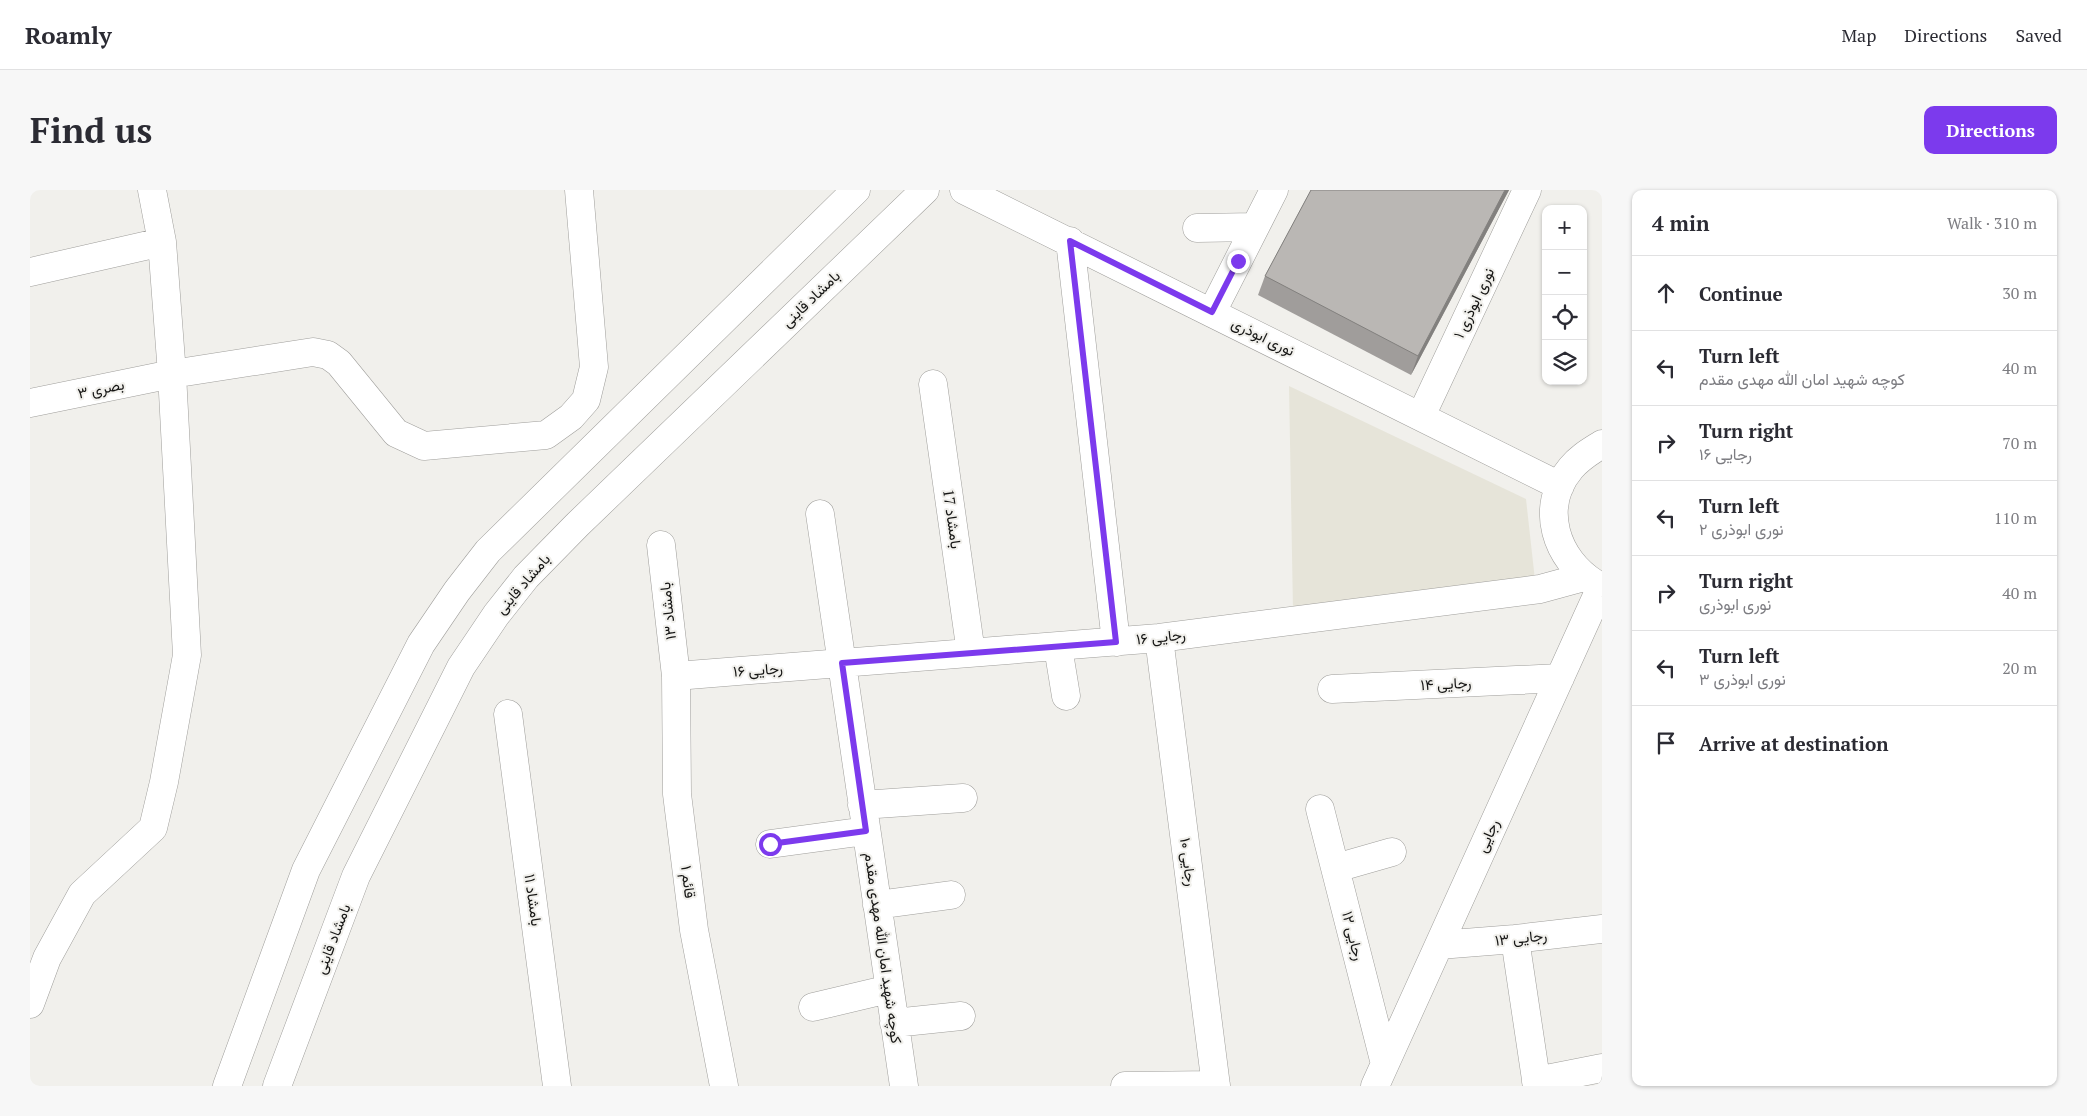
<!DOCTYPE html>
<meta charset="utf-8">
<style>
body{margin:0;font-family:"PT Serif",Vazirmatn,serif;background:#f7f7f7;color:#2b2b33}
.controls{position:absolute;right:15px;top:15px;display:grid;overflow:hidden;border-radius:10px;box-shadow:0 1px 4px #0004}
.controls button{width:45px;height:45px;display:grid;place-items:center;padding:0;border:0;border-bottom:1px solid #e1e1e2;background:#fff;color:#2b2b33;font:25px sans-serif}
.stop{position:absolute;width:15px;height:15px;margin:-11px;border:4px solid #7c3aed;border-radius:50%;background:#fff}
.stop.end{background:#7c3aed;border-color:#fff;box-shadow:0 1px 5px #0008}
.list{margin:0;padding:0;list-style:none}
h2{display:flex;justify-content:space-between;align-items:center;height:65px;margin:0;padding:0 20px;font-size:21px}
h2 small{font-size:16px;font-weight:400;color:#7c7c81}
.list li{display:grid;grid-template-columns:32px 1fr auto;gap:15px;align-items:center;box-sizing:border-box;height:75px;padding:0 20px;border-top:1px solid #e1e1e2}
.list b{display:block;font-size:19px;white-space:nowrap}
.list p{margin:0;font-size:16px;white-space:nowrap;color:#7c7c81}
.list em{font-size:16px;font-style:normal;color:#7c7c81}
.icon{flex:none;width:28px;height:28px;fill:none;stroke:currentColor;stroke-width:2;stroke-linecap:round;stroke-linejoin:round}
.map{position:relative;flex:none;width:1572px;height:896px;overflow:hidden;border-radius:10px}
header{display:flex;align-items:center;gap:30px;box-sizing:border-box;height:70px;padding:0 25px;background:#fff;border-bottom:1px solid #e1e1e2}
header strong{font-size:24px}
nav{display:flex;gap:28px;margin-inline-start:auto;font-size:18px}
.intro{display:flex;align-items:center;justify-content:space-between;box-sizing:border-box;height:120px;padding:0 30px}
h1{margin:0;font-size:35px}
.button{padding:12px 22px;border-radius:10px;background:#7c3aed;color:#fff;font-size:18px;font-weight:700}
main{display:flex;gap:30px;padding:0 30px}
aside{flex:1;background:#fff;border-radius:10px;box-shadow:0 1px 4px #0004}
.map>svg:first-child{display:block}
</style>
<header>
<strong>Roamly</strong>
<nav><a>Map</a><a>Directions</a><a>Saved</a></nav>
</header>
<div class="intro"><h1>Find us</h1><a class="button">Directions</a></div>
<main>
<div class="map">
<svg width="1572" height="896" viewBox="0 0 1572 896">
<rect width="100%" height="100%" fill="#f1f0ec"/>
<path fill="#e6e4d9" d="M1259,196L1496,309L1505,390L1263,421Z"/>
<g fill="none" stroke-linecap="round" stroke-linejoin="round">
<g stroke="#9f9e9b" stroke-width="29">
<path id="minor" d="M934,0L1530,296
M1167,38L1225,37
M1040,51L1086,452
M0,82L132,52
M1182,122L1244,0
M903,194L941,463
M0,213L142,184L283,162L298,165L309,173L366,243L394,256L516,245L541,227L556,210L564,177L549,0
M1391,226L1497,0
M790,324L874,896
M631,355L646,486L647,604L664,740L694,896
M1566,394C1526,370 1508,317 1541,278C1550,267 1561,261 1572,254
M1129,448L1186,896
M1028,457L1036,506
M646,486L1129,448L1510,399L1554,387
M1302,499L1530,488
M478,524L527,896
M832,615L933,608
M1290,619L1355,874
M740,654L836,641
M1306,678L1362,662
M847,715L921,705
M1485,749L1507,896
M1409,755L1485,749L1572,739
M0,814L17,768L52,704L123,638L134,592L157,465L142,184L132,52L122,0
M783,817L859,799
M864,833L931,826
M1506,891L1572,878
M1095,896L1186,895
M1345,896L1571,397"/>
</g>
<g stroke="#9f9e9b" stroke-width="29">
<path id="major" d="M197,896L276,680L391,454L427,401L458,361L826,0
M247,896L326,686L431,477L466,425L496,387L547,335L895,0"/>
</g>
<use href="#minor" stroke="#fff" stroke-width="28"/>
<use href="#major" stroke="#fff" stroke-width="28"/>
</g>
<path fill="#a09d9b" d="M1281,0H1479L1381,185L1228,105L1235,86Z"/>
<path fill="#82807e" d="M1475,0H1479L1381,185L1388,166Z"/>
<path fill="#bab7b4" stroke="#82807e" d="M1281,0H1475L1388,166L1235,86Z"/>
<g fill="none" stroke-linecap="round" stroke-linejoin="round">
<path stroke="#7c3aed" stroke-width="6" d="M740,654L836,641L812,473L1086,452L1040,51L1182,122L1208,71"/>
</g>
<g text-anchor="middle" stroke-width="4" stroke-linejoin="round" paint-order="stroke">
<g font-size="15" fill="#161615" stroke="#f1f0ec">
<text transform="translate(781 109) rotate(-44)" y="5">بامشاد قاینی</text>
<text transform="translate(1444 113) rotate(-65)" y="5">نوری ابوذری ۱</text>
<text transform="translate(1233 147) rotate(26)" y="5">نوری ابوذری</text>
<text transform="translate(71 199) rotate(-12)" y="5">بصری ۳</text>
<text transform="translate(922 329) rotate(82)" y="5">بامشاد 17</text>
<text transform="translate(493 394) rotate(-49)" y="5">بامشاد قاینی</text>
<text transform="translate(638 421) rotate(-96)" y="5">بامشاد ۱۳</text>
<text transform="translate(1131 447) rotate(-6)" y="5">رجایی ۱۶</text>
<text transform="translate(728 480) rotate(-4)" y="5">رجایی ۱۶</text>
<text transform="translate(1416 494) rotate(-3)" y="5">رجایی ۱۴</text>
<text transform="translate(1458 646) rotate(-66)" y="5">رجایی</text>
<text transform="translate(1158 672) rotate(83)" y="5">رجایی ۱۰</text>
<text transform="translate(658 692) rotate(83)" y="5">قائم ۱</text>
<text transform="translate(503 710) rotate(82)" y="5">بامشاد ۱۱</text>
<text transform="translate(1323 746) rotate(76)" y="5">رجایی ۱۲</text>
<text transform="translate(1491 748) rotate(-6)" y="5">رجایی ۱۳</text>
<text transform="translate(303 749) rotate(-69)" y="5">بامشاد قاینی</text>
<text transform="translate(853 758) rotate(82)" y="5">کوچه شهید امان الله مهدی مقدم</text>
</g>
</g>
</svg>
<div class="controls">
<button>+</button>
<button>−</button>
<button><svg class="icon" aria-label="locate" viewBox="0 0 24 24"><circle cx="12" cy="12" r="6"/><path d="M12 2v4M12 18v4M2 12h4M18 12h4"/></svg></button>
<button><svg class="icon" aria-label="layers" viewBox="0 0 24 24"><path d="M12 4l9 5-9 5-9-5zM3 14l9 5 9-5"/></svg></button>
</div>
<div class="stop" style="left:740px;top:654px"></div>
<div class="stop end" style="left:1208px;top:71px"></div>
</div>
<aside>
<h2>4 min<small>Walk · 310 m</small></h2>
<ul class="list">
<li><svg class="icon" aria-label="ahead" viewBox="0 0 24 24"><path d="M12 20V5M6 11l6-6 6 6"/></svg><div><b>Continue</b></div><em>30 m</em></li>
<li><svg class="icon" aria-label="left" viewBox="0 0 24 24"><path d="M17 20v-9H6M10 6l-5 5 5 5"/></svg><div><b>Turn left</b><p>کوچه شهید امان الله مهدی مقدم</p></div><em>40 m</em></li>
<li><svg class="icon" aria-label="right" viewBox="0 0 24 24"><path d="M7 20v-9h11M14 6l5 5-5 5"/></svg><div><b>Turn right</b><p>رجایی ۱۶</p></div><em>70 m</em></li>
<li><svg class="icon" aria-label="left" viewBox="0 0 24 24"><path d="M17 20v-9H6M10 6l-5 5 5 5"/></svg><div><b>Turn left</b><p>نوری ابوذری ۲</p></div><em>110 m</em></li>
<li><svg class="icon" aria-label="right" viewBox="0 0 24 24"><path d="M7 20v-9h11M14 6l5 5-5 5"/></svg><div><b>Turn right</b><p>نوری ابوذری</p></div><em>40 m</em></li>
<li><svg class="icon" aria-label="left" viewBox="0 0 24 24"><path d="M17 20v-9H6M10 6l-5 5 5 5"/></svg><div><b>Turn left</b><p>نوری ابوذری ۳</p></div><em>20 m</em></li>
<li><svg class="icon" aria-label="arrive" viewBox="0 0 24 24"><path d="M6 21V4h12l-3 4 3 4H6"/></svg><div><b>Arrive at destination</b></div></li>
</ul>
</aside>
</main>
